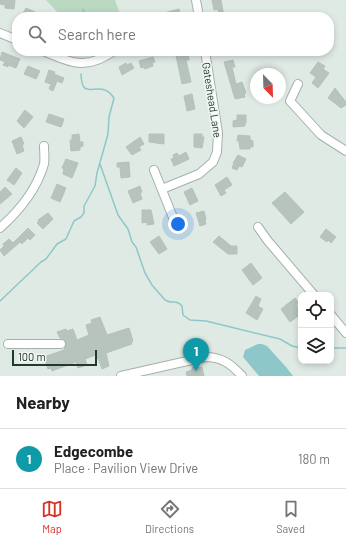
<!DOCTYPE html>
<meta charset="utf-8">
<style>
body{margin:0;font-family:Barlow,sans-serif;background:#f2f2f2;color:#222}
.controls{position:absolute;right:12px;bottom:12px;display:grid;overflow:hidden;border-radius:8px;box-shadow:0 2px 6px #0003}
.controls button{width:36px;height:36px;display:grid;place-items:center;padding:0;border:0;border-bottom:1px solid #e0e0e0;background:#fff;color:#222;font:20px sans-serif}
.compass{position:absolute;left:250px;top:68px;width:36px;height:36px;border-radius:50%;background:#fff;box-shadow:0 2px 6px #0003;rotate:157deg}
.scale{position:absolute;left:12px;bottom:10px;width:85px;box-sizing:border-box;padding-left:4px;border:2px solid #233830;border-top:0;font-size:11px;line-height:14px;white-space:nowrap;color:#233830;-webkit-text-stroke:3px #f0f7f3;paint-order:stroke}
.you{position:absolute;left:178px;top:224px;width:14px;height:14px;margin:-10px;border:3px solid #fff;border-radius:50%;background:#1a73e8;box-shadow:0 0 0 6px #1a73e833}
.badge{display:grid;place-items:center;width:26px;height:26px;border-radius:50%;background:#d93025;color:#fff;font-size:13px;font-weight:700}
.pin{position:absolute;translate:-50% -33px;filter:drop-shadow(0 1px 2px #0008)}
.pin::after{content:'';position:absolute;top:21px;width:14px;height:12px;background:inherit;clip-path:polygon(0 0,100% 0,50% 100%)}
.list{margin:0;padding:0;list-style:none}
h2{display:flex;justify-content:space-between;align-items:center;height:52px;margin:0;padding:0 16px;font-size:17px}
h2 small{font-size:13px;font-weight:400;color:#767676}
.list li{display:grid;grid-template-columns:26px 1fr auto;gap:12px;align-items:center;box-sizing:border-box;height:60px;padding:0 16px;border-top:1px solid #e0e0e0}
.list b{display:block;font-size:15px;white-space:nowrap}
.list p{margin:0;font-size:13px;white-space:nowrap;color:#767676}
.list em{font-size:13px;font-style:normal;color:#767676}
.icon{flex:none;width:22px;height:22px;fill:none;stroke:currentColor;stroke-width:2;stroke-linecap:round;stroke-linejoin:round}
.map{position:relative;flex:none;width:346px;height:376px;overflow:hidden}
.search{position:absolute;background:#fff;box-shadow:0 2px 6px #0003;left:12px;right:12px;top:12px;height:44px;display:flex;align-items:center;gap:10px;box-sizing:border-box;padding:0 14px;border-radius:16px;color:#767676;font-size:15px}
.sheet{height:112px;background:#fff}
nav{display:flex;justify-content:space-around;align-items:center;box-sizing:border-box;height:56px;border-top:1px solid #e0e0e0;background:#fff;font-size:11px;color:#767676}
nav a{display:grid;justify-items:center;gap:2px}
nav .on{color:#d93025}
.map>svg:first-child{display:block}
</style>
<div class="map">
<svg width="346" height="376" viewBox="0 0 346 376">
<rect width="100%" height="100%" fill="#e0eae4"/>
<path fill="#bbd9c0" d="M46,0H115L121,17H62Z"/>
<path fill="#8dc7c9" d="M258,344H262L267,346L286,367L293,376H259L243,357L245,350Z"/>
<g fill="none" stroke-linecap="round" stroke-linejoin="round">
<path stroke="#8dc7c9" stroke-width="1.5" d="M83,9L85,17
M84,52V51
M100,164L118,215L128,229L132,242L136,247L145,273L152,285L165,300L170,302H176L180,304L182,306L183,315L190,320L206,321L280,339L292,346L301,348
M0,301L41,262L46,259L57,244L66,239L74,221L81,217L84,213V206L95,186L97,173L108,134L109,117L114,98C99,76 82,105 81,74
M331,348H346"/>
</g>
<path fill="#b6c4bd" stroke="#b4c2ba" d="M0,0H15L14,9L5,8V5L0,4Z
M212,0H221L224,17H219L218,9L214,10Z
M26,8L35,12L33,17H21Z
M179,9L181,16L168,17L167,12Z
M175,51H187L188,53L189,60H186L191,82L182,84Z
M2,52L20,59L16,68L8,65V67L3,65L5,62L0,60Z
M153,57L155,62L152,63L153,66L145,69L144,67L141,68L139,61Z
M233,60L235,67H232L236,84L242,82L246,93L244,94L245,97L235,99L224,62Z
M318,62L325,66L323,69L329,73L318,88L312,83L316,77L310,73Z
M126,63L127,65L131,63L134,68L122,75L119,67Z
M28,66L40,71L36,79L24,74Z
M49,70L55,72L54,74L64,78L62,83L57,81L53,91L49,89L51,84L45,82Z
M335,88L346,102V105L341,108L328,98Z
M192,94L195,109L187,111L184,96Z
M25,110L33,117L24,128L17,121Z
M49,114L64,119L61,127L46,122Z
M237,115H246V123H245V126L233,127V121L237,120Z
M79,134L80,142H83V146L80,147V150L71,151L70,140H72V135Z
M149,134H164V144L149,142Z
M194,134H202V137H204L202,148L194,147Z
M238,135L250,136V140L253,141V147H250V149H240L239,141H237Z
M21,137L24,144L22,145L24,151L17,154L12,141Z
M140,137L144,144L139,147L141,150L132,155L126,147Z
M186,152L189,159L174,166L171,159L174,158L173,155L177,153L179,156Z
M238,155L246,159L242,167L239,166L237,170L232,168L234,163H233Z
M66,159L78,163L72,178L63,174L64,169L62,168Z
M129,162L130,177L121,178L120,167H117V163Z
M16,168L22,173L14,185L7,180Z
M227,177L232,185L224,190L226,193L221,196L215,185Z
M57,184L66,188L60,202L51,198Z
M140,186L142,192L140,193L142,199L133,203L128,191Z
M5,187L12,194L0,204V192Z
M192,188L198,201L190,205L184,192Z
M285,192L304,212L291,224L272,203Z
M142,210H151L154,224L147,225V222L142,223Z
M204,211L206,219L205,220L206,224L200,226L196,213Z
M48,213L53,219L43,229L37,223L39,221L38,220Z
M28,228L35,235L30,240L28,238L22,244L20,242L4,256L0,250L4,246L3,244L9,239L13,243Z
M326,229L336,237L331,243L328,240L327,242L320,237Z
M159,236L167,249L159,254L150,242Z
M219,236L231,246H237V254H228L213,242Z
M251,263L262,278L253,285L242,270Z
M256,296L261,299L258,306L263,309L257,320L246,313Z
M295,298L299,303L296,305L301,312V314L290,322L281,309Z
M100,317L107,335L129,328L133,341L131,342L132,344L106,353L109,366L102,369L98,358L97,359L96,355L85,359L87,365L78,368L76,362L52,371L51,368L48,369L44,357L64,350L66,344L64,339L60,338L57,332L66,329L67,331L73,329L77,340L89,335L86,325L92,323L91,320Z
M198,366V368L202,367L204,376H187L186,372L192,370V368Z"/>
<g fill="none" stroke-linecap="round" stroke-linejoin="round">
<g stroke="#a4b1aa" stroke-width="10">
<path id="minor" d="M196,0L199,17
M0,33L17,40
M43,51C61,58 78,68 97,60C103,58 109,54 114,51
M298,84L290,101L321,135L346,151
M154,170L174,220
M162,189L199,174L213,162L217,152L218,133L205,51
M258,227L268,241L314,295
M0,228C19,211 37,189 44,164C45,158 44,152 44,146
M331,315L346,333
M8,344H61
M121,376L205,357C222,357 231,364 242,376"/>
</g>
<use href="#minor" stroke="#fff" stroke-width="8"/>
</g>
<g text-anchor="middle" stroke-width="3" stroke-linejoin="round" paint-order="stroke">
<g font-size="11" fill="#233830" stroke="#f0f7f3">
<text transform="translate(212 100) rotate(81)" y="4">Gateshead Lane</text>
</g>
</g>
</svg>
<div class="controls">
<button><svg class="icon" aria-label="locate" viewBox="0 0 24 24"><circle cx="12" cy="12" r="6"/><path d="M12 2v4M12 18v4M2 12h4M18 12h4"/></svg></button>
<button><svg class="icon" aria-label="layers" viewBox="0 0 24 24"><path d="M12 4l9 5-9 5-9-5zM3 14l9 5 9-5"/></svg></button>
</div>
<svg class="compass" viewBox="-18 -18 36 36"><path d="M0-13l5 13h-10z" fill="#e53935"/><path d="M0 13l5-13h-10z" fill="#767676"/></svg>
<div class="scale">100 m</div>
<div class="you"></div>
<div class="pin badge" style="left:196px;top:371px;background:#0f9aa8">1</div>
<div class="search"><svg class="icon" aria-label="search" viewBox="0 0 24 24"><circle cx="10" cy="10" r="6"/><path d="M15 15l6 6"/></svg>Search here</div>
</div>
<section class="sheet">
<h2>Nearby<small></small></h2>
<ul class="list">
<li><span class="badge" style="background:#0f9aa8">1</span><div><b>Edgecombe</b><p>Place · Pavilion View Drive</p></div><em>180 m</em></li>
</ul>
</section>
<nav>
<a class="on"><svg class="icon" aria-label="map" viewBox="0 0 24 24"><path d="M3 6l6-2 6 2 6-2v14l-6 2-6-2-6 2zM9 4v14M15 6v14"/></svg>Map</a>
<a><svg class="icon" aria-label="directions" viewBox="0 0 24 24"><path d="M12 3l9 9-9 9-9-9zM9 14v-3h6M13 9l2 2-2 2"/></svg>Directions</a>
<a><svg class="icon" aria-label="saved" viewBox="0 0 24 24"><path d="M7 4h10v16l-5-4-5 4z"/></svg>Saved</a>
</nav>
